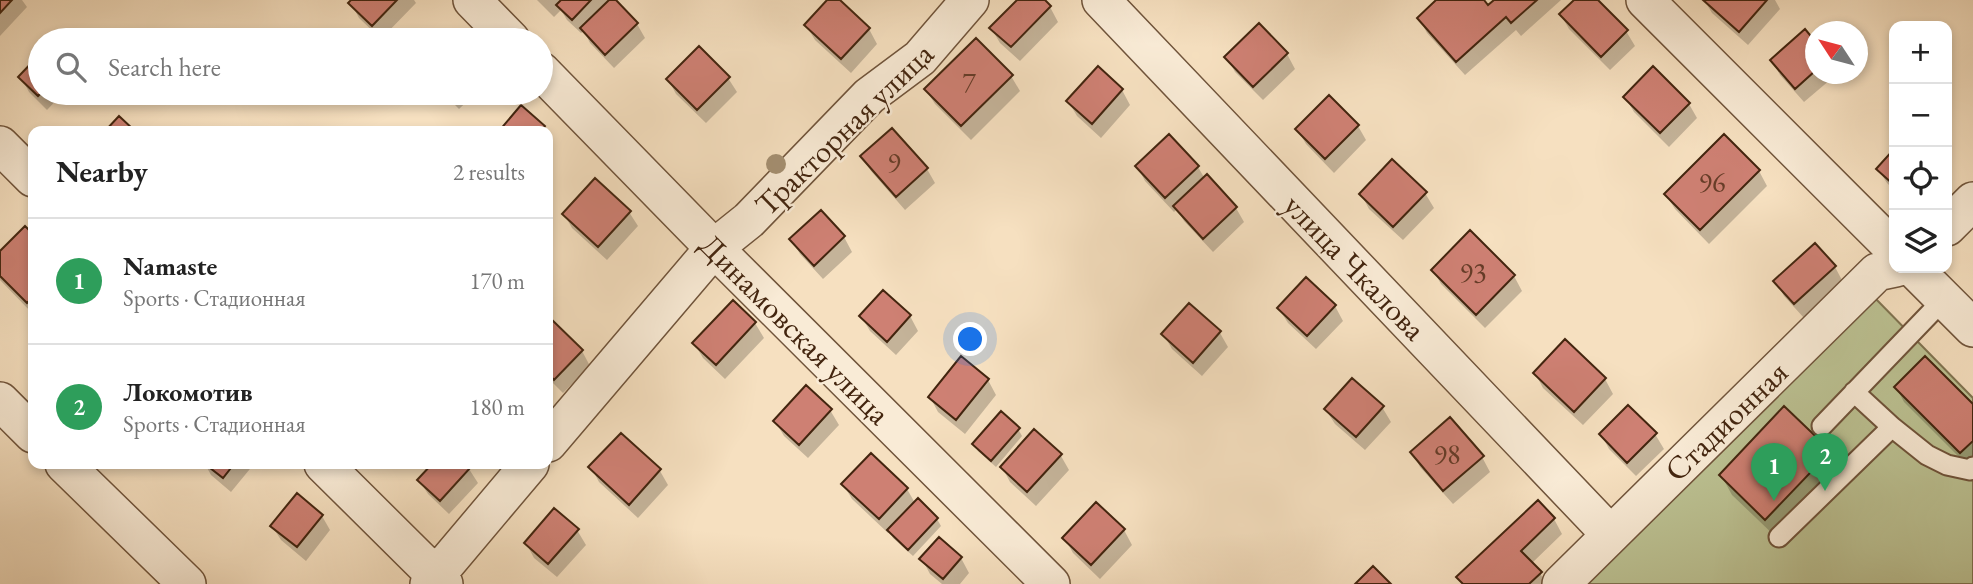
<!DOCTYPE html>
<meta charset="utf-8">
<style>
body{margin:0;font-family:"EB Garamond",serif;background:#f6f6f6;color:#222}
.controls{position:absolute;right:21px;top:21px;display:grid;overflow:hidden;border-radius:14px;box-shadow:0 4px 10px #0003}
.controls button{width:63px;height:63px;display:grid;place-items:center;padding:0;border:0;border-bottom:2px solid #e0e0e0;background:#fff;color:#222;font:35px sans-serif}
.compass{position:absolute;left:1805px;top:21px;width:63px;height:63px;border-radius:50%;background:#fff;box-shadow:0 4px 10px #0003;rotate:306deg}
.you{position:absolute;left:971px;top:340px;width:24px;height:24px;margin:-18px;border:5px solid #fff;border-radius:50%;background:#1a73e8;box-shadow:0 0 0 10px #1a73e833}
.badge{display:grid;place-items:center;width:46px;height:46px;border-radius:50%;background:#0b8043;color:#fff;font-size:23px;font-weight:700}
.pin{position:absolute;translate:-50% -58px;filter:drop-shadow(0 2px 4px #0008)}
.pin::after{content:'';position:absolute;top:37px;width:24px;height:21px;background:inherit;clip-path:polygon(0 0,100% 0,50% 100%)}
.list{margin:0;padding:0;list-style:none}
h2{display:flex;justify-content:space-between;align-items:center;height:91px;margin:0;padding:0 28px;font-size:30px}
h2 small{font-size:23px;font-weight:400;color:#767676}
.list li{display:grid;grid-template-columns:46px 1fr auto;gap:21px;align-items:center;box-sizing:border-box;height:126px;padding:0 28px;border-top:2px solid #e0e0e0}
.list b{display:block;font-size:26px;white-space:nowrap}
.list p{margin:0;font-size:23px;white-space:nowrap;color:#767676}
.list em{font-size:23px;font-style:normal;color:#767676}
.icon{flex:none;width:38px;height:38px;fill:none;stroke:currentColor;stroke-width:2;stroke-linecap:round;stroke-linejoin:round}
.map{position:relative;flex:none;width:1973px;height:584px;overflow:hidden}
.search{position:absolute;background:#fff;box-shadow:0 4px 10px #0003;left:28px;top:28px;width:525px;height:77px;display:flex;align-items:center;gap:18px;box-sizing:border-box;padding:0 24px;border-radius:38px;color:#767676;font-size:26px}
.panel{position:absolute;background:#fff;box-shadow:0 4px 10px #0003;left:28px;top:126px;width:525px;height:343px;border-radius:14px}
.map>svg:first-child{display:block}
</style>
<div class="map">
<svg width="1973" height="584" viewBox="0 0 1973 584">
<rect width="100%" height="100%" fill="#f6e0c0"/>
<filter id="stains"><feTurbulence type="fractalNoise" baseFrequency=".00286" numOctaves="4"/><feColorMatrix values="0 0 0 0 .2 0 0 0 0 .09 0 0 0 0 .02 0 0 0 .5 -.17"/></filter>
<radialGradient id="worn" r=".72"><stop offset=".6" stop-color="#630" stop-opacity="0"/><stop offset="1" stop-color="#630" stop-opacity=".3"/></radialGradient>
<path fill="#bcc293" stroke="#807451" stroke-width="2" d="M1871,294L1973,398V584H1586Z"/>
<path fill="#0003" d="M0,0H22L27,7L0,36Z
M354,0H414L416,3L381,39L359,18L351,3Z
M537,0H614L637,24L645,38L614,68L590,43L584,31L581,33L567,20L561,10L554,17Z
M830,0H837L869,29L877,44L851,73L815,40L806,25Z
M1020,0H1043L1050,7L1058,22L1020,61L1000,43L991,28Z
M1439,0H1481L1488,8L1497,0H1561L1521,36L1516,30L1465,75L1427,33L1419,18Z
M1576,0H1596L1626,31L1635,46L1610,70L1569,29L1561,15Z
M1704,0H1775L1780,9L1748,45L1712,13Z
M1259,26L1287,54L1295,69L1263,100L1235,72L1227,57Z
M1805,31L1815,44V74H1837L1804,102L1780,75L1772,60Z
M40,57V93H63L47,110L29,92L21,77Z
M1098,68L1122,90L1130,105L1101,138L1077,116L1068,101Z
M1011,76L1020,91L971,140L935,104L926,90Z
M728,78L737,92L706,123L676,94L668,79Z
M443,93H476L459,109Z
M1625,97L1689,104L1697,118L1669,147L1634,112Z
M1358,126L1366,140L1334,173L1306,144L1297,129Z
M548,133L552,141L548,147Z
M1169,137L1198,167L1205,179L1236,208L1244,222L1213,252L1184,221L1177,209L1174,212L1145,181L1137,166Z
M1724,137L1759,171L1767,186L1709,244L1675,209L1666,195Z
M1894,151V190L1887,183L1878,169Z
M862,157L927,169L935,183L905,210L871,171Z
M1425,193L1434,208L1403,240L1369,209L1361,194Z
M629,212L638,226L607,260L572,228L564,214Z
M821,212L844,237L852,252L823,279L800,254L791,239Z
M25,228L33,237V314L0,280V253Z
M1815,246L1835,267L1843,282L1804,318L1784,296L1776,281Z
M1433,270L1514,276L1522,291L1485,328L1441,284Z
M884,292L910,316L918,331L896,355L870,331L861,316Z
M733,302L755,323L764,338L725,379L703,358L694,343Z
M1335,306L1343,321L1316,349L1288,323L1279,309Z
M548,319L582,351L590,366L563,393L548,378Z
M1220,333L1228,347L1202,376L1172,349L1164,335Z
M1565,341L1605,379L1613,394L1583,425L1543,388L1535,373Z
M988,380L996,395L965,434L938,412L930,397Z
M1896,387L1973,406V463L1969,467L1904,402Z
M1382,407L1391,422L1365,450L1335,424L1326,410Z
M830,410L839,425L808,458L784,436L775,421Z
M1018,429L1022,436L996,467L978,451L974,444Z
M1035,432L1061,456L1069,470L1036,506L1010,482L1002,467Z
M1601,434H1655L1664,449L1636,476L1609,449Z
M1412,452L1482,457L1490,472L1453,504L1420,467Z
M1829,452L1841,473L1778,539L1732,495L1721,475Z
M205,464H254L231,492L211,475Z
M435,464H464L469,469L478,483L449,514L428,494L419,480Z
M591,467L660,471L668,485L638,518L599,482Z
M843,484L907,489L915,503L937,519L941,526L913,556L893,538L889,531L888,533L852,499Z
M1538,503L1554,519L1562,534L1531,564L1540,573L1546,584H1462L1459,578Z
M1096,504L1124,530L1132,545L1100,579L1073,553L1065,539Z
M322,516L330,530L306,561L281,540L272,526Z
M577,530L586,545L557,577L534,558L526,543Z
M939,539L961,558L969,573L960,584H942L930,574L922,559Z"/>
<path fill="#ce8073" stroke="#43250f" stroke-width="2" d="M0,0H12L0,13Z
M351,0H397L372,26L348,3Z
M561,0H591L572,20L556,5Z
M609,0H616L638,23L605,55L580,28Z
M827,0H840L870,28L841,59L804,25Z
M1017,0H1045L1051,6L1011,47L989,28Z
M1436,0H1484L1488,5L1494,0H1537L1511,23L1506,17L1456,62L1417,18Z
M1574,0H1598L1628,30L1601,57L1559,14Z
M1703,0H1767L1739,32Z
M1259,23L1288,53L1253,87L1224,57Z
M1805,29L1815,41V71L1795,89L1770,60Z
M976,38L1013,75L961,126L924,89Z
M699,46L730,77L697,110L666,79Z
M40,54L41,93L38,96L18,77Z
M1098,66L1123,89L1092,124L1066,101Z
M1653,66L1690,103L1660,133L1623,97Z
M1329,95L1359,125L1325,159L1295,129Z
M521,105L545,126L541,131H499Z
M119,116L135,131H105Z
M892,128L928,168L896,197L860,156Z
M1169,134L1199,166L1165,198L1135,166Z
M1724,134L1760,170L1700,230L1664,194Z
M1894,149V185L1876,169Z
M1392,159L1427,192L1393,227L1359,194Z
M1207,174L1237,207L1203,239L1173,206Z
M595,178L631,211L598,247L562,214Z
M821,210L845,236L814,266L789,239Z
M25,226L33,234V297L27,303L0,276V251Z
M1470,230L1515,275L1476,315L1431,270Z
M1815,243L1836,266L1794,304L1773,281Z
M1306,277L1336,305L1307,336L1277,308Z
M883,290L911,315L887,342L859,316Z
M733,300L756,322L716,365L692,343Z
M1189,303L1221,331L1193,363L1161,334Z
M548,316L583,350L554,380L548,373Z
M1565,339L1606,378L1574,412L1533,373Z
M961,356L989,379L956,420L928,397Z
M1925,356L1973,404V441L1960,453L1894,387Z
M1352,378L1384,406L1356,437L1324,409Z
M806,385L832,409L799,445L773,421Z
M1628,405L1657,433L1627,463L1599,434Z
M1784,406L1831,451L1765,520L1719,475Z
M1001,411L1020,428L991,461L972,444Z
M1450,417L1484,456L1443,491L1410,452Z
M1034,429L1062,454L1027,492L1000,467Z
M621,433L661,469L629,505L588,467Z
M871,453L908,488L879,519L841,484Z
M205,464H234L223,478Z
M432,464H467L471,467L440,501L417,480Z
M297,493L323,515L297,547L270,526Z
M918,498L938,518L908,550L887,530Z
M1538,500L1555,518L1521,551L1542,572L1529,584H1463L1456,577Z
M1096,502L1125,529L1091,565L1062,538Z
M554,508L579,529L548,564L524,543Z
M939,537L962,557L943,579L919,559Z
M1373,566L1391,584H1355Z"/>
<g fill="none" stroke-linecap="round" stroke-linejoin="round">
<g stroke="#70543b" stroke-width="23">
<path id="service" d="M1822,426L1944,299
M1892,427L1927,455L1947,465L1970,470L1973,467
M1779,537L1892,427L1854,392"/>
</g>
<g stroke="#70543b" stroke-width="40">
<path id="minor" d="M472,0L511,40
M1101,0L1610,534
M1645,0L1894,249
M541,71L714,248L1051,584
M0,145L33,178
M1947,227L1973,201
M1913,268L1973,328
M0,401L33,434
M548,443L714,248L749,220L869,96L920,58L970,0
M64,464L187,584
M323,464L444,584
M429,584L530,464
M1561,584L1877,272L1896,268"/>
</g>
<use href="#service" stroke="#f9ebd6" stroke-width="19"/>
<use href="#minor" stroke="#f9ebd6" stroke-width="37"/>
</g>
<circle fill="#a48f71" cx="776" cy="164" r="10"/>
<g text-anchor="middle" stroke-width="5" stroke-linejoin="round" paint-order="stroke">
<g font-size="28" fill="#663c28">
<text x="969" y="92">7</text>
<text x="894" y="172">9</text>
<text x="1712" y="192">96</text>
<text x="1473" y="282">93</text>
<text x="1447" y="464">98</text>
</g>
<g font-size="32" fill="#43250f" stroke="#f9ebd6">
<text transform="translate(844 129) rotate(-44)" y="11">Тракторная улица</text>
<text transform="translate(1355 267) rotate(46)" y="11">улица Чкалова</text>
<text transform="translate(795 329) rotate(45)" y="11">Динамовская улица</text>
<text transform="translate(1726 421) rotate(-44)" y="11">Стадионная</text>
</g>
</g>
<rect width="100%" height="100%" filter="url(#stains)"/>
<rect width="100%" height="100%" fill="url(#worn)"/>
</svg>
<div class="controls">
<button>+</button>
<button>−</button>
<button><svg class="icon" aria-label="locate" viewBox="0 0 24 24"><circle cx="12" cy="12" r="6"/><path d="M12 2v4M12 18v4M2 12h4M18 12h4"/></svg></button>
<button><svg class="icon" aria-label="layers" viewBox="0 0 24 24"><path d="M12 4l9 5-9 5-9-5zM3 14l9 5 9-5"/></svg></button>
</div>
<svg class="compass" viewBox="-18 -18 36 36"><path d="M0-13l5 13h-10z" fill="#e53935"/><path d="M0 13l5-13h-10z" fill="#767676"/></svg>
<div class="you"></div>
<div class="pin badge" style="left:1774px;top:501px;background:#2e9e5b">1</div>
<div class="pin badge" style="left:1825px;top:491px;background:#2e9e5b">2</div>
<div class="search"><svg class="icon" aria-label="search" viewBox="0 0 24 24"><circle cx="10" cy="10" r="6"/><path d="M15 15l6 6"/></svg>Search here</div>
<section class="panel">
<h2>Nearby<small>2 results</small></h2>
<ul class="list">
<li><span class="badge" style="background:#2e9e5b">1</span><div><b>Namaste</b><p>Sports · Стадионная</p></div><em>170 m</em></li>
<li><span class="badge" style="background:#2e9e5b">2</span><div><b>Локомотив</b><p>Sports · Стадионная</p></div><em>180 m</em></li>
</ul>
</section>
</div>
